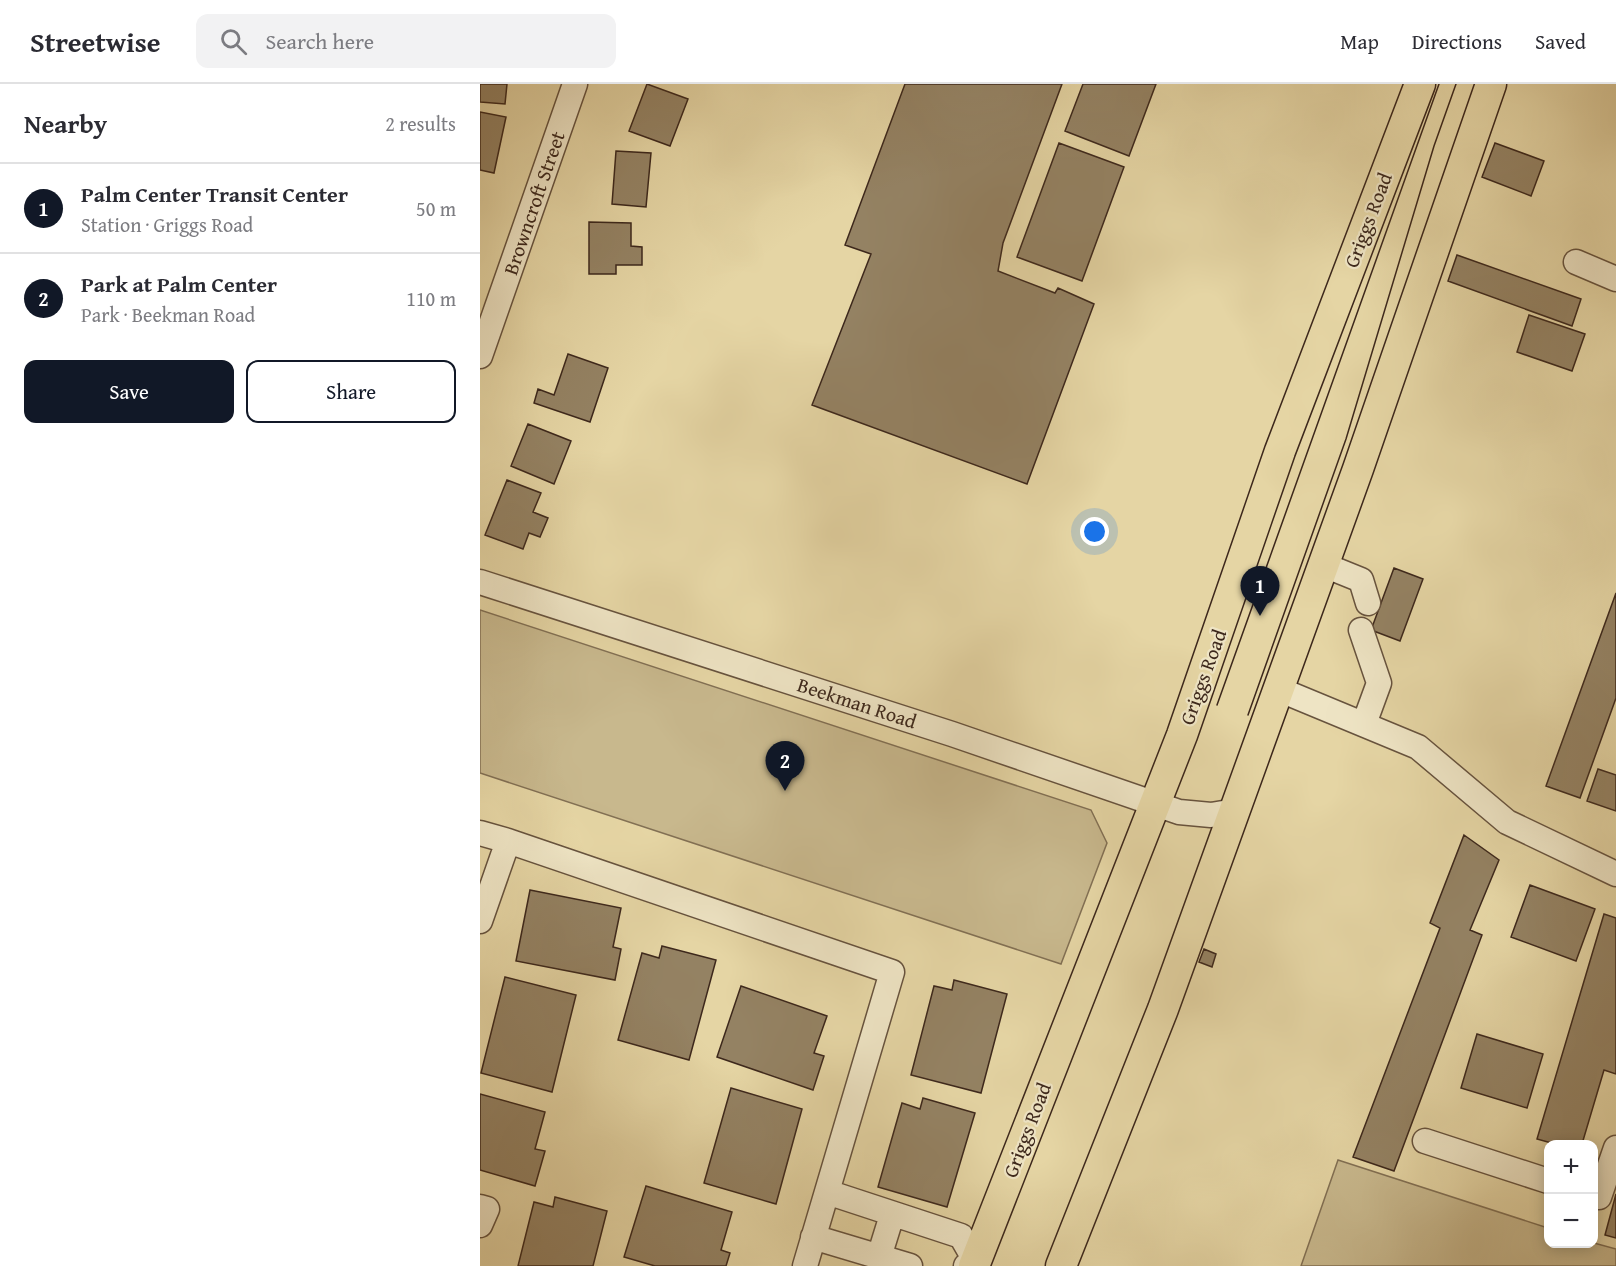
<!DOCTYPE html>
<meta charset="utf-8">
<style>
body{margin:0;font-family:"Gentium Book Plus",serif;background:#f2f2f3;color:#2b2b33}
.controls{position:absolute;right:18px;bottom:18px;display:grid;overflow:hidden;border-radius:12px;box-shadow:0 3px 15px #0003}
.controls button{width:54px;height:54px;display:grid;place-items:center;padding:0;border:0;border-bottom:2px solid #e1e1e2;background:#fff;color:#2b2b33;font:30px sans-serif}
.you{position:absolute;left:615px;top:448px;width:21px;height:21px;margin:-15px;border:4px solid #fff;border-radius:50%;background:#1a73e8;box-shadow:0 0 0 9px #1a73e833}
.badge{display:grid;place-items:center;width:39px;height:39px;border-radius:50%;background:#111827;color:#fff;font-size:20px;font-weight:700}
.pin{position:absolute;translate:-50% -50px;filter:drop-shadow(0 2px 3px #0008)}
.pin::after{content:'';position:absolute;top:32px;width:21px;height:18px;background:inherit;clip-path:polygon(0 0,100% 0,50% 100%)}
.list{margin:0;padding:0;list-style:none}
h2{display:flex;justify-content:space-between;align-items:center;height:78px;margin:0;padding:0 24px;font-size:26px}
h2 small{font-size:20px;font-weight:400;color:#7c7c81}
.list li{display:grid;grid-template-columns:39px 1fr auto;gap:18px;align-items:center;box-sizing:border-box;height:90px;padding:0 24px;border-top:2px solid #e1e1e2}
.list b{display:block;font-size:22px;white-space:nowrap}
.list p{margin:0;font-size:20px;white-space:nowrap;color:#7c7c81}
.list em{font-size:20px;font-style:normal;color:#7c7c81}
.actions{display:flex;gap:12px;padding:18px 24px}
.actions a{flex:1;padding:14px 0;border:2px solid #111827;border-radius:12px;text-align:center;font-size:21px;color:#111827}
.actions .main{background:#111827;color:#fff}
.icon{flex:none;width:33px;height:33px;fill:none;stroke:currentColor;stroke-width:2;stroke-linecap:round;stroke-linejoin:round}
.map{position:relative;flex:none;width:1136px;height:1182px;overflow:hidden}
header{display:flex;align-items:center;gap:36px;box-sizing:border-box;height:84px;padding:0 30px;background:#fff;border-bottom:2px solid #e1e1e2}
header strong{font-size:28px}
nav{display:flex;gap:33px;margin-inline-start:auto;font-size:21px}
.search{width:420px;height:54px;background:#f2f2f3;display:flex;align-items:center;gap:15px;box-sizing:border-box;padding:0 21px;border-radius:12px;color:#7c7c81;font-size:22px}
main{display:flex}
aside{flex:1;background:#fff}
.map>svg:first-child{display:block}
</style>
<header>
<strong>Streetwise</strong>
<div class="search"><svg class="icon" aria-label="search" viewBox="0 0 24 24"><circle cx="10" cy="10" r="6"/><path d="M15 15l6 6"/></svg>Search here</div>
<nav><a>Map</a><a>Directions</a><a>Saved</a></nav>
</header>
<main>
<aside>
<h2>Nearby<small>2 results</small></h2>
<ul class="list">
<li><span class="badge">1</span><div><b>Palm Center Transit Center</b><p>Station · Griggs Road</p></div><em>50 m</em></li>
<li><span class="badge">2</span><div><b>Park at Palm Center</b><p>Park · Beekman Road</p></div><em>110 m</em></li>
</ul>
<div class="actions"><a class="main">Save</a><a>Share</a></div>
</aside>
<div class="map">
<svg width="1136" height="1182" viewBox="0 0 1136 1182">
<rect width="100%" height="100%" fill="#e5d5a4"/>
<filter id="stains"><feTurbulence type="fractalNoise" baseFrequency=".00333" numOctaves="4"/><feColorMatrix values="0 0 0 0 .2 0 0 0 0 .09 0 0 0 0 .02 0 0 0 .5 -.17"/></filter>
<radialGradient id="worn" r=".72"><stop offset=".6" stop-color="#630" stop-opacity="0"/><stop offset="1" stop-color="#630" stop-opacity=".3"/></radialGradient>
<path fill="#c8b88d" stroke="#827054" stroke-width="1.5" d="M0,526L611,726L627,759L581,880L0,689Z
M858,1076L1068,1144V1160L1114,1159L1136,1165V1182H821Z"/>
<path fill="#948263" stroke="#3d281c" stroke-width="1.5" d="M0,0H27L25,20L0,18Z
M167,0L208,15L190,62L149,47Z
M425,0H582L523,159L518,187L575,209L578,204L614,220L547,400L332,321L391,170L365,161Z
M603,0H676L649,72L585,47Z
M0,28L26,33L14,89L0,86Z
M579,59L644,83L602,197L537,173Z
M1015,59L1064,77L1051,112L1002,93Z
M136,67L171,69L166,123L132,120Z
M109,138L151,139V162L162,163V181H136V190H109Z
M977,171L1101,215L1092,242L968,197Z
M1049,231L1105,250L1092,287L1037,268Z
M88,270L128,284L110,338L54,319L58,305L74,311Z
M48,340L91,357L74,400L31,382Z
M27,396L61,409L53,428L68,434L60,453L49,449L43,465L5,451Z
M914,484L943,495L920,557L891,546Z
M1136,509V614L1100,714L1066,702Z
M1118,685L1136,691V727L1107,717Z
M984,751L1019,776L990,846L1002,851L914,1087L873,1073L960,844L950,839Z
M1050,801L1115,825L1096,877L1031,853Z
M50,806L141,824L133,863L141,865L135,896L36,877Z
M1124,830L1136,834V990L1124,986L1102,1060H1075L1057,1055Z
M182,862L236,876L209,976L138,956L162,869L179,874Z
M724,865L736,870L732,883L719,878Z
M25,893L96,911L72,1008L1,989Z
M474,896L527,910L501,1009L431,991L454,902L472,906Z
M261,902L347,932L334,969L344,972L333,1006L237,973Z
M997,950L1063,970L1047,1024L981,1004Z
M251,1004L322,1025L296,1120L224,1099Z
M0,1010L65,1028L55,1065L65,1067L55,1102L0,1086Z
M443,1014L495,1029L467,1123L398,1103L422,1019L440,1025Z
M166,1102L252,1128L241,1166L250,1169L246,1182H175L144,1173Z
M1136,1110V1154L1125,1151Z
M75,1113L127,1127L113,1182H38L54,1118L73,1123Z"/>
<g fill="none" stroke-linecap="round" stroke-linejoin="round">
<g stroke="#67533e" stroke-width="27">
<path id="minor" d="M1096,178L1136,195
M0,272L95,0
M844,481L881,496L888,519
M0,498L472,650L699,728L731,731L755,727
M881,546L899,599L884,640
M798,605L938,663L1027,738L1136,790
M0,749L28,757
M0,837L28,757L412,888L325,1182
M945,1057L1068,1097
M347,1108L481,1152L496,1178L486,1182
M1114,1111L1119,1113L1136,1064
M0,1123L7,1125L0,1141
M333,1153L430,1182
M399,1173L412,1131"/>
</g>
<g stroke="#3d281c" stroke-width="33">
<path id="major" d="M494,1182L702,651L800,367L940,0
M581,1182L683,925L878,385L1011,0"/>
</g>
<use href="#minor" stroke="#eee4c4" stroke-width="24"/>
<use href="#major" stroke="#e5d5a4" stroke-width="30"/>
<path stroke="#3d281c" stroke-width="1.5" d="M737,621L959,0
M768,631L866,355L954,62L976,0"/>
</g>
<g text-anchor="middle" stroke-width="4.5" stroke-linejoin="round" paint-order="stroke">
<g font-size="20" fill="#3d281c" stroke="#eee4c4">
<text transform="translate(54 119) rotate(-71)" y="7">Browncroft Street</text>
<text transform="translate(888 136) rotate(-69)" y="7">Griggs Road</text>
<text transform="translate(723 593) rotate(-70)" y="7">Griggs Road</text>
<text transform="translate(377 619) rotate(18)" y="7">Beekman Road</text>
<text transform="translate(547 1046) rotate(-69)" y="7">Griggs Road</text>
</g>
</g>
<rect width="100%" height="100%" filter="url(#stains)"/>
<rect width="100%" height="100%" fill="url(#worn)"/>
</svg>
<div class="controls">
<button>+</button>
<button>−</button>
</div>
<div class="you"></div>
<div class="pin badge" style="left:780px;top:532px">1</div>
<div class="pin badge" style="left:305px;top:707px">2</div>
</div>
</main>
